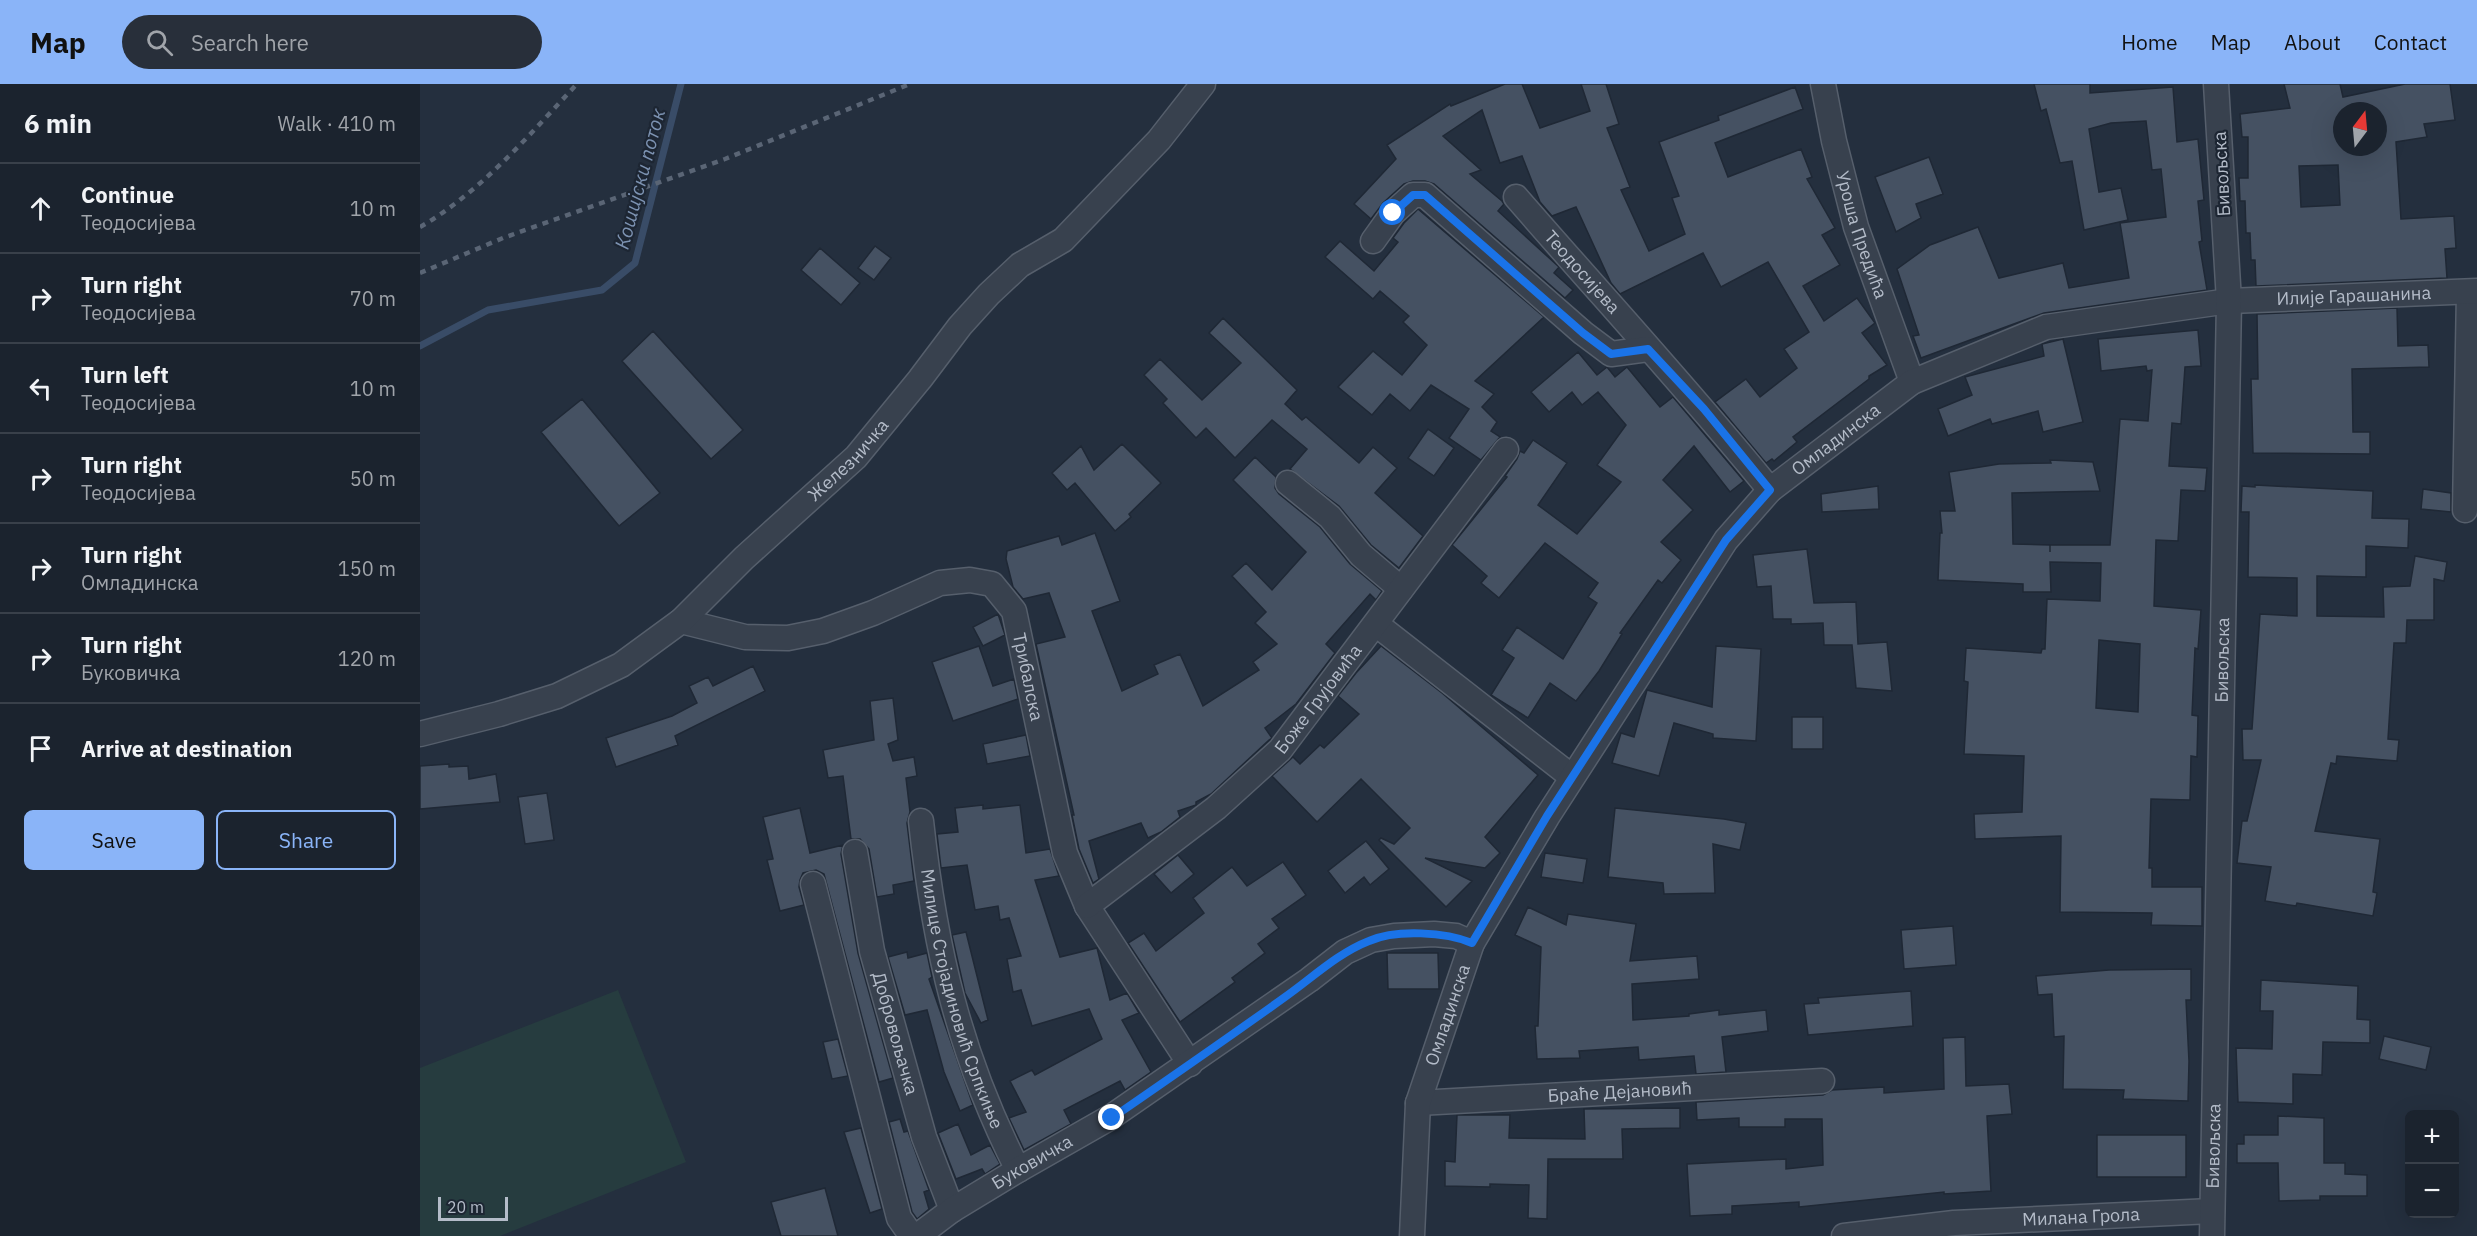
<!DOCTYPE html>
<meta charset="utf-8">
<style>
body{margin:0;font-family:"IBM Plex Sans",sans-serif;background:#282f3a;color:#f1f3f6}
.controls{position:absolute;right:18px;bottom:18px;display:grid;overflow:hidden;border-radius:9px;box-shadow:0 6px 24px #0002}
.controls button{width:54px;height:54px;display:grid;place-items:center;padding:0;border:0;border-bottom:2px solid #39404a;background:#1b232e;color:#f1f3f6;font:30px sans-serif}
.compass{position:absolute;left:1913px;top:18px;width:54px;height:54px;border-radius:50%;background:#1b232e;box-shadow:0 6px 24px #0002;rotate:16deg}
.scale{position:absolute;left:18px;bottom:15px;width:70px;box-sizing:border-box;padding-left:6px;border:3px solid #b4bcc9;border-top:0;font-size:16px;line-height:21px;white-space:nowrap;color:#b4bcc9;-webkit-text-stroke:4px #1d2633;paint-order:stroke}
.stop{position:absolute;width:18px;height:18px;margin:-14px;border:4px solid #1a73e8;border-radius:50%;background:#fff}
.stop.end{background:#1a73e8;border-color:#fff;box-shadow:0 2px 6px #0008}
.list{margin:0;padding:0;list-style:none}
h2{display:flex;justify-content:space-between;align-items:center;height:78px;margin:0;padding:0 24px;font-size:26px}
h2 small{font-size:20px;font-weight:400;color:#a0a4aa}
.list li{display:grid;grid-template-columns:39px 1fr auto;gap:18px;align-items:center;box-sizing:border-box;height:90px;padding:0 24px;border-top:2px solid #39404a}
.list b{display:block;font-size:22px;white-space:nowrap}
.list p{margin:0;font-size:20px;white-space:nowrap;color:#a0a4aa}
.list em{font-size:20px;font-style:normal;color:#a0a4aa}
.actions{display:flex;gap:12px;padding:18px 24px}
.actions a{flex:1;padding:14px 0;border:2px solid #8ab4f8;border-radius:9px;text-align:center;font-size:21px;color:#8ab4f8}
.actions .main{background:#8ab4f8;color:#111}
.icon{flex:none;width:33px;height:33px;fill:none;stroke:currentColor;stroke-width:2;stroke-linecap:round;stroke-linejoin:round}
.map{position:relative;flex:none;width:2057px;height:1152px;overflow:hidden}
header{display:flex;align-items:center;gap:36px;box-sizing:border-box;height:84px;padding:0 30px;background:#8ab4f8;color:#111}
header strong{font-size:28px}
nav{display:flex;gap:33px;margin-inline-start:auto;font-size:21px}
.search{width:420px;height:54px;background:#282f3a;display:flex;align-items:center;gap:15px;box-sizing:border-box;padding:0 21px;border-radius:33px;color:#a0a4aa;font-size:22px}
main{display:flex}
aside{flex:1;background:#1b232e}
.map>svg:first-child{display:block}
</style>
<header>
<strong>Map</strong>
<div class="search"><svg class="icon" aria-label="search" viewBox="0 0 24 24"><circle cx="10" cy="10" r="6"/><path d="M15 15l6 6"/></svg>Search here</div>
<nav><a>Home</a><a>Map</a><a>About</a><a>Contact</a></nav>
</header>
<main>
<aside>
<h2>6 min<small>Walk · 410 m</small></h2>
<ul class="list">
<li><svg class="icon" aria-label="ahead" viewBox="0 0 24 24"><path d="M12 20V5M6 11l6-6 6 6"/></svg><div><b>Continue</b><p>Теодосијева</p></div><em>10 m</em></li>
<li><svg class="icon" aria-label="right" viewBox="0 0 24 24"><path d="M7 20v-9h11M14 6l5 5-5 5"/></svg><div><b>Turn right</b><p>Теодосијева</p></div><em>70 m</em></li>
<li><svg class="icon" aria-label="left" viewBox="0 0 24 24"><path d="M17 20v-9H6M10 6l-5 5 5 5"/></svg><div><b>Turn left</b><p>Теодосијева</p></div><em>10 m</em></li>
<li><svg class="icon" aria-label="right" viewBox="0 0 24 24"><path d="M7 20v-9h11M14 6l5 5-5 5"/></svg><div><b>Turn right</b><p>Теодосијева</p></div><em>50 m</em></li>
<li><svg class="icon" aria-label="right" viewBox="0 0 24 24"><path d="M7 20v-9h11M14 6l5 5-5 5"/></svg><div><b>Turn right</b><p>Омладинска</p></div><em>150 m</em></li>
<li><svg class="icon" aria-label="right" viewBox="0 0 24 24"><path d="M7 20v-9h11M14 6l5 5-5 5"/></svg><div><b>Turn right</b><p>Буковичка</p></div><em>120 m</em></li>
<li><svg class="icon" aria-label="arrive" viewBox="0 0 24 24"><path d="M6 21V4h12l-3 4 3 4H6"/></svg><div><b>Arrive at destination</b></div></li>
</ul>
<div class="actions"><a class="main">Save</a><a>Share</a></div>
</aside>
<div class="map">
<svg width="2057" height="1152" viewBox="0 0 2057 1152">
<rect width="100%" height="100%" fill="#242f3e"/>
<path fill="#263c3f" d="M198,906L266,1078L80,1152H0V984Z"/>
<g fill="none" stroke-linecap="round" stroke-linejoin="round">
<path stroke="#394c67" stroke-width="7" d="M0,262L68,226L182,206L215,179L261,0"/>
</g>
<path fill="#455162" stroke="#1f2835" stroke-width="1.5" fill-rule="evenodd" d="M1085,0H1102L1120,44L1170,27L1161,0H1186L1199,40L1187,44L1210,103L1201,106L1229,167L1265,150L1252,114L1259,112L1239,58L1299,36L1298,32L1375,3L1383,25L1295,59L1308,93L1381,65L1392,93L1387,95L1415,144L1402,151L1420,181L1383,202L1404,237L1437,214L1455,239L1442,249L1467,281L1449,292V295L1373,353L1377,358L1354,377L1352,375L1346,379L1295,318L1326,295L1340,313L1377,284L1364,265L1389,248L1348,178L1301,203L1283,169L1200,210L1191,199L1156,123L1132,132L1120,118L1102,72L1080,79L1062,26L1023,52L1061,86L1050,90L1082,117L1084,120L1078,127L1139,183L1134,189L1153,206L1145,214L1014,100L1005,97H993L984,100L963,119L951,135L934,120L976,75L967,61L1030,20L1031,22Z
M1614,0H1670V9L1753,3L1757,58L1778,55L1784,116L1778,117L1782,157L1779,158L1787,206L1624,229L1501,274L1493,252L1499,251L1477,185L1510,161L1558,143L1579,194L1643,179L1649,204L1709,194L1700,139L1746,133L1741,85L1732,86L1726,37L1691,39L1669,45L1679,108L1701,104L1708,136L1664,146L1652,77L1640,79L1626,25L1621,27Z
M1864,0H1920L1923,13L1985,0H2030L2035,36L2004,40L2007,53L1976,58L1981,135L2034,132L2036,164L2025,165L2027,194L1836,202L1835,176H1831L1830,149H1826L1825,117H1820L1819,94H1828V53H1822L1820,30L1870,24ZM1922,27H1958V63H1922ZM1918,81L1920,121L1881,123L1879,82Z
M1509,73L1523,110L1496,120L1501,134L1476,148L1455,93Z
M998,125L1124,233L1055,297L1074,310L1062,323L1077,338L1071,347L1080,353L1061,376L1029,354L1049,325L1011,301L990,327L970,310L952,331L918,303L953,267L982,291L1007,261L983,238L989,232L960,207L953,215L905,173L920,157L954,187L978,158L973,154L984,139Z
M455,162L471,174L454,196L438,184Z
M400,164L440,199L421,221L381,186Z
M1977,224L1978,262L2008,261L2009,283L1932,285L1933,348H1950V370L1833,369L1831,295H1838L1837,230Z
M803,234L877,306L865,320L882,336L886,333L939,379L953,363L977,384L955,409L1003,452L979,484L951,461L919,422L870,385L887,365L852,336L815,374L786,344L776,354L743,319L747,315L724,291L740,275L782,316L821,279L789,249Z
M1778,246L1781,282L1765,283L1761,340L1752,339L1749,382L1787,384L1785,407L1761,406L1758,457L1736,456L1734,522L1781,526L1778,565L1775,564L1772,631L1778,632L1777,673L1771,672L1770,716L1731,715L1729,784H1732V803H1782V842L1731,841L1732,829L1640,828L1641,752L1555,755L1554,730L1602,728L1604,672L1544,670L1548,598L1544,597L1546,564L1621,569L1622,565H1625L1627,515L1680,517L1681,479L1630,478L1631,508H1603V500L1518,496L1520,449H1522L1520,427H1535L1529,388L1579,380L1631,379L1630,376L1673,378L1680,407L1592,409L1593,460L1630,461V468V461H1690L1700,335L1728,337L1732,286L1727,287L1726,282L1681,287L1678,255ZM1679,556L1720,560L1718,628L1676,624Z
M233,247L323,346L291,375L202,277Z
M1643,255L1663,338L1623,348L1618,327L1572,340L1570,335L1528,352L1518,325L1552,311L1545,293L1624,272L1622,260Z
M1158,268L1177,291L1187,283L1195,293L1207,283L1240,323L1253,313L1324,397L1310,408L1274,362L1243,396L1273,426L1241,458L1261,476L1242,499L1238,496L1200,549L1202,550L1179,587L1156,617L1130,599L1108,634L1071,611L1094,574L1082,566L1097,543L1143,575L1177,519L1168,513L1178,499L1125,459L1079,514L1061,499L1067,492L1032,461L1087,393L1085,392L1097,375L1100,367L1104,369L1113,356L1147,379L1118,421L1157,450L1201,398L1177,381L1206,341L1178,308L1162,321L1152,308L1129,328L1111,308Z
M162,315L240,409L199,442L121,348Z
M1008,345L1034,364L1014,392L988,374Z
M702,360L741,399L709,430L711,433L695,447L655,399L647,406L632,389L661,362L674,386Z
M835,373L856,393L855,404L859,410L900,443L930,480L962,507L956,516L950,510L906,560L915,569L876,620L845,644L852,654L849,656L791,710L776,718V721L758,727L760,733L741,748L728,754L721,739L669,757L679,795L673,799L659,765L652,731H654L616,560L645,553L629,509L603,515L593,503L586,475L587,467L639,452L642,461L675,449L700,517L672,527L702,607L738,590L734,581L760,570L783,622L839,586L833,578L857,560L835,539L846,528L812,492L826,479L852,506L886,468L813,396Z
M1835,401L1953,407L1952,434L1989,435L1988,464L1946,462V493L1897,492V532L1964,533L1963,503L1990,502L1995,472L2027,478L2024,497L2014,495V536H1987L1986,559H1974L1968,655L1979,656L1977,677L1917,672L1916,680L1911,679L1895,747L1960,755L1953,808L1957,809L1953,832L1877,819L1876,822L1845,817L1851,783L1817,779L1822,737H1827L1841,676H1823L1822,645H1832L1840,530L1877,532V494L1828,493L1829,428H1821L1822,402L1835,403Z
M1458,402L1459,425L1402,428L1401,410Z
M2003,405L2031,409V428L2001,425Z
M1387,465L1394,519L1436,518L1438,560L1467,558L1472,607L1436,604L1432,561H1404L1403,539L1371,540V535H1353L1351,502L1337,503L1333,471Z
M578,530L585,551L563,562L553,543Z
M559,562L573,602L594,595L598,615L533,637L512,578Z
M961,562L1022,609L1118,691L1065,753L1080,769L1065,784L1005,774L1052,797L1026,823L959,756L961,754L974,760L990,744L941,695L897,738L852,692L873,673L880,680L900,661L904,664L939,630L918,612L936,589Z
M1296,562L1341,565L1336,657L1293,654V650L1254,639L1239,692L1192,679L1201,649L1214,653L1227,606L1292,623Z
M333,582L345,607L255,652L258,661L196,683L186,654L252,632L277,619L269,602L288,593L293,602Z
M473,614L478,656L468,660L473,677L494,673L497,692L486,694L490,728L487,739L494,797L473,801L474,810L457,813L449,765L440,755H431L423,692L408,694L403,666L454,656L450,617Z
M1372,633H1403V665H1372Z
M606,651L610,672L567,680L563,660Z
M29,680V683L48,682L49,695L76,690L80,718L0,725V682Z
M127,709L134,756L105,760L98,713Z
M563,721V725L600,721L606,769L630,765L639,792L615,796L640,873L677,864L690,916L707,909L719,929L702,936L731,988L705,1006L700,997L644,1026L651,1040L604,1066L589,1034L606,1028L590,997L612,986L615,991L682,955L669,925L612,942L601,906L593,908L587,875L601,872L589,834L580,836L578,822L555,826L547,781L521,784L517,750L538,748L535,724Z
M380,724L390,769L423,761L421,770L438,869L473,994L459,998L404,790L396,786L383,789L380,796L379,803L384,821L360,827L347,776L353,775L343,733Z
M1195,724L1304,735L1326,739L1320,766L1293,760L1295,809L1244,810L1243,799L1188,793Z
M946,757L969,785L950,801L944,793L925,809L908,787Z
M1125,769L1167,775L1163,799L1121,793Z
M758,771L774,790L751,809L734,790Z
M863,778L886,811L852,835L859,844L838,860L845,869L812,894L815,898L760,938L708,859L724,849L736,867L784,829L773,814L812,783L827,802Z
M1108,823L1146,841L1148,830L1216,840L1210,877L1277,872L1279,895L1212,900L1213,936L1269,932V930L1299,926V931L1346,926L1348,947L1302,953L1306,988L1276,990L1274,972L1219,976L1218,963L1159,967L1160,974L1117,975L1115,942H1118L1121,863L1095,851Z
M1533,842L1536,881L1484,885L1481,846Z
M546,848L568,936L561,939L545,909L532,851Z
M487,868L488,874L507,869L512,893L509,895L553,1021L540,1027L524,988L507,926L485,931L468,873Z
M967,869H1018L1019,905H968Z
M1771,885V916H1766L1769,977L1768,1017L1703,1015L1704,1006L1643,1005L1644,952L1634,953L1632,910L1618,911L1616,892L1689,886Z
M1841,896L1938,902L1937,935L1950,936V959L1903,958L1902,991L1873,990V1020L1818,1018L1816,964L1852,965L1853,927H1840Z
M1491,907L1493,942L1388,951L1384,920L1399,919L1398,914Z
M1964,952L2011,963L2006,986L1959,975Z
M1545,953L1546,1002L1589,1000L1592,1030L1567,1032L1571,1107L1524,1110V1108L1379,1123V1118L1312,1122V1130L1270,1132L1267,1080L1366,1075V1085L1403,1081L1402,1035H1365V1043H1319V1034L1277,1036L1276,1018L1403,1011L1412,1006L1464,1003V1009L1524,1005L1523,954Z
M418,955L428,992L412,995L403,958Z
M1260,1024V1044L1202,1045L1203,1075H1128L1127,1135L1108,1134L1109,1101L1070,1100V1103L1025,1102V1077L1035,1078L1037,1031H1090L1089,1054L1165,1055L1164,1025Z
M1858,1032L1904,1034V1079H1925V1090L1947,1091V1112H1900V1116L1859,1117L1858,1079H1817V1060H1824V1051H1858Z
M480,1035L484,1048L488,1047L509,1106L504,1108L509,1125L497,1135L492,1128L469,1038Z
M538,1040L551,1071L570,1061L580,1080L565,1090L562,1085L536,1095L518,1049Z
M441,1044L462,1125L450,1129L424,1048Z
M1677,1051H1766V1093H1677Z
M405,1104L418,1152H361L351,1118Z"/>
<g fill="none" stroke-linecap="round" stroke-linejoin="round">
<g stroke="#565f6c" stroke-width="27">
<g id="minor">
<path id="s1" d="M1403,0L1414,57L1436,143L1492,298"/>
<path id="s2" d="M1096,113C1181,211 1269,306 1350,406"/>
<path d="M953,157L973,129L993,111H1005L1163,249L1191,270L1228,265"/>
<path d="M868,399L910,433L941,471L981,505"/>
<path d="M2045,426L2049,208"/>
<path id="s3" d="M261,537L325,553L368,554L403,547L453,529L520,499L550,496L572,500L594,527L645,769L667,822L770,980"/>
<path d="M956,540L1152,693"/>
<path id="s4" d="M0,650L79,630L137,612L201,581L261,537L324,474L436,373L500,295L540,242L569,210L600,181L643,156L739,56L783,0"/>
<path id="s5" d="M501,737C515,866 539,970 598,1086"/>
<path id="s6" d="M435,768L452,867L504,1053L532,1126"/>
<path id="s7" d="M393,800L479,1134L491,1151L500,1150L532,1126L598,1086L691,1033L889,896L925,868L951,856L974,852L1014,850L1036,852L1052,859"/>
<path id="s8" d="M667,822L796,724L860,666L1086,366"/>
<path id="s9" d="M998,1019L1402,997"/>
<path id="s10" d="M992,1152L998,1019L1052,859L1127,733L1306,456L1350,406L1492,298L1626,243L1809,217L2057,207"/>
<path id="s11" d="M1424,1152L1534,1139L1792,1127"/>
<path id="s12" d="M1792,1152L1809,217L1796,0"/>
</g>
</g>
<use href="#minor" stroke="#38414e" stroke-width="24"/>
<path stroke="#5a6575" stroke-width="4.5" stroke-dasharray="6 6" stroke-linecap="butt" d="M0,143C61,108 109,51 157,0
M0,189L83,154L305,75L490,0"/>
</g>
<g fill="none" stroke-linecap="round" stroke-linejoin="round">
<path stroke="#1a73e8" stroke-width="8" d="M692,1034C750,994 808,954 865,913C892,894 918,869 949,857C976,845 1026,848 1052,859L1127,732L1306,456L1350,406L1284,325L1228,265L1191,270L1163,249L1005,111H993L973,129"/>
</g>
<g text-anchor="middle" stroke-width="4.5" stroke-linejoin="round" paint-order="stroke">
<g font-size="18" fill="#b4bcc9" stroke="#1d2633">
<text transform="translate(1802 90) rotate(-93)" y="6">Бивољска</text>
<text dy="6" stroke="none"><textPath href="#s1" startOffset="156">Уроша Предића</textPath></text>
<text dy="6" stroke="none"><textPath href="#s2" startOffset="100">Теодосијева</textPath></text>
<text dy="6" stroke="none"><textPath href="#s10" startOffset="1478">Илије Гарашанина</textPath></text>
<text dy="6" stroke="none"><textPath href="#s10" startOffset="928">Омладинска</textPath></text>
<text dy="6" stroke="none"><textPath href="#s4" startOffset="520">Железничка</textPath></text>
<text dy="6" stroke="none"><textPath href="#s12" startOffset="576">Бивољска</textPath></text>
<text dy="6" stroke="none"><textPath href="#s3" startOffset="426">Трибалска</textPath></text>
<text dy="6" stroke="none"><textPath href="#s8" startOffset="312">Боже Грујовића</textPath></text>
<text dy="6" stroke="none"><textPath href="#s5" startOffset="183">Милице Стојадиновић Српкиње</textPath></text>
<text dy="6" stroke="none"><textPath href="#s10" startOffset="226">Омладинска</textPath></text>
<text dy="6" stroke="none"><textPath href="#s6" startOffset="186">Добровољачка</textPath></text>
<text dy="6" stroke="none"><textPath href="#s9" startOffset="202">Браће Дејановић</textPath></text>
<text dy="6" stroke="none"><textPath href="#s12" startOffset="90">Бивољска</textPath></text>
<text dy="6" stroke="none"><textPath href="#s7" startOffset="508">Буковичка</textPath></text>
<text dy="6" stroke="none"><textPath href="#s11" startOffset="238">Милана Грола</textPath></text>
</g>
<g font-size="20" font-style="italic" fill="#7c92b1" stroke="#1d2633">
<text transform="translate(220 95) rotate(-75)" y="7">Кошијски поток</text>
</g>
</g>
</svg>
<div class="controls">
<button>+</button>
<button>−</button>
</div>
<svg class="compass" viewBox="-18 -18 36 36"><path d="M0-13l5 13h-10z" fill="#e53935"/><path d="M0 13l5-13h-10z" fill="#a0a4aa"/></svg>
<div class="scale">20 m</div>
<div class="stop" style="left:973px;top:129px"></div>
<div class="stop end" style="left:692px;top:1034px"></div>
</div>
</main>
